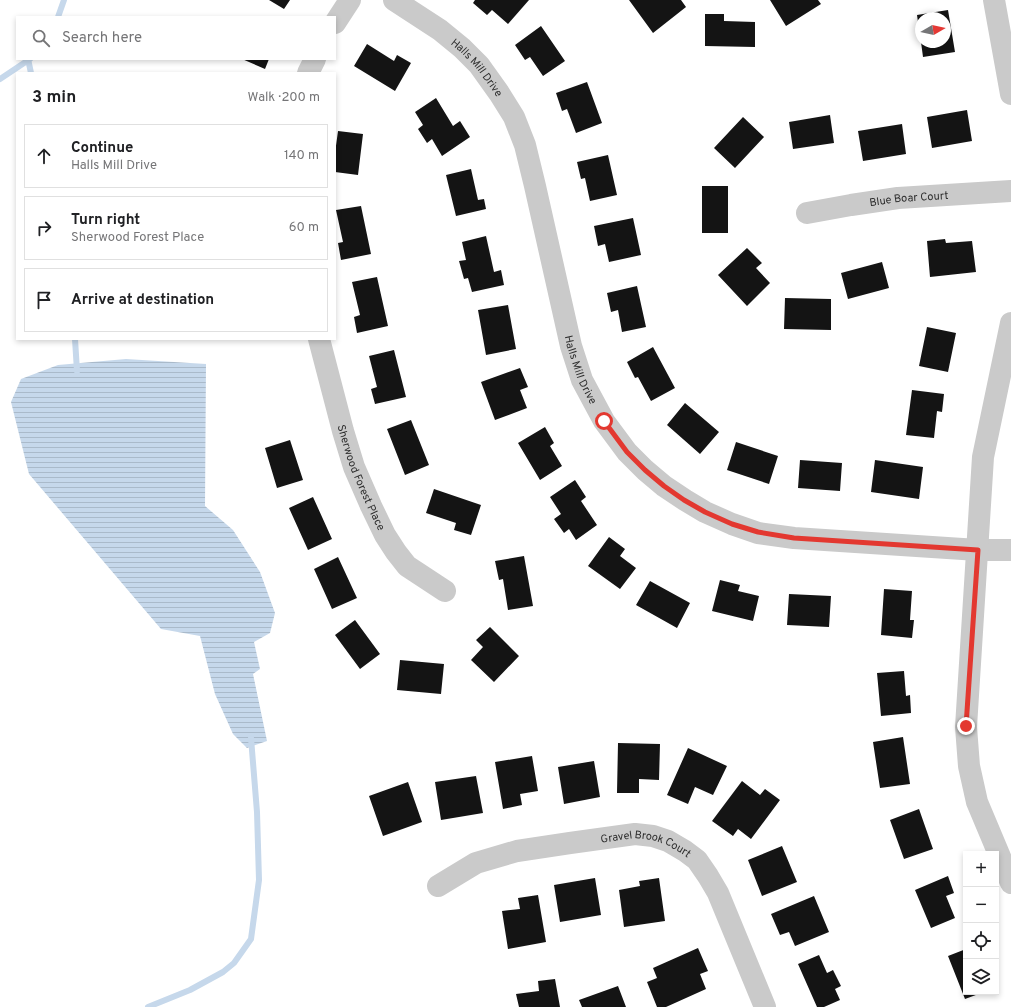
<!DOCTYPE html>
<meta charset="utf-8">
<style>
body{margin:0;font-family:Overpass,sans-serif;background:#f2f2f2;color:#202124}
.controls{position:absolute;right:12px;bottom:12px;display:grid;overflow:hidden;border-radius:0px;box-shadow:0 2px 6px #0003}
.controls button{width:36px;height:36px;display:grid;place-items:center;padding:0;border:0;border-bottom:1px solid #e0e0e0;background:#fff;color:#202124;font:20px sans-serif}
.compass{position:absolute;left:915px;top:12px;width:36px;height:36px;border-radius:50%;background:#fff;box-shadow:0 2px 6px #0003;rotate:81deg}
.stop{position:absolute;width:12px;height:12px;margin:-9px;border:3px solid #e33830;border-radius:50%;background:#fff}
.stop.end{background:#e33830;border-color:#fff;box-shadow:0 1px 4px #0008}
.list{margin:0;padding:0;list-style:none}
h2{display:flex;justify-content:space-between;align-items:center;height:52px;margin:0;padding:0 16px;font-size:17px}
h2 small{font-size:13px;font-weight:400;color:#757577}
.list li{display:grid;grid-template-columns:26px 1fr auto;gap:12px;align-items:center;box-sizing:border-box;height:64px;margin:0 8px 8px;padding:0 8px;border:1px solid #e0e0e0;border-radius:0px}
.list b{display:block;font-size:15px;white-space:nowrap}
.list p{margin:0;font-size:13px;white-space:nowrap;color:#757577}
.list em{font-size:13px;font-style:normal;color:#757577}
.icon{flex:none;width:22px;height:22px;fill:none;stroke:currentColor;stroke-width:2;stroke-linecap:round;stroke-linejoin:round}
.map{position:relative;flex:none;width:1011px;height:1007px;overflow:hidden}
.search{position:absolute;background:#fff;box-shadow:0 2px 6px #0003;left:16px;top:16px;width:320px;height:44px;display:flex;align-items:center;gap:10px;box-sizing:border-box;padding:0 14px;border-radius:0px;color:#757577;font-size:15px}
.panel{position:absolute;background:#fff;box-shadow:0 2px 6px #0003;left:16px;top:72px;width:320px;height:268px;border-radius:0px}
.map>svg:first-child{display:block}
</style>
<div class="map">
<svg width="1011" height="1007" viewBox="0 0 1011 1007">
<defs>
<pattern id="water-rules" width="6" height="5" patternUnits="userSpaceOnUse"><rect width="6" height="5" fill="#c6d8eb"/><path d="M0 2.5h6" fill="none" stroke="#aabaca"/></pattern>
</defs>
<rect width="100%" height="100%" fill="#fff"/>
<path fill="url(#water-rules)" d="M126,359L206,364L205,506L233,530L260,572L275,613L270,633L254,642L260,669L253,674L267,741L247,748L233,734L215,694L200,636L161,629L29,474L11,402L21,379L58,365Z"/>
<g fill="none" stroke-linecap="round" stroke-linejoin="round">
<path stroke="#c6d8eb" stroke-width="6" d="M58,17L64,0
M28,59L31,73
M0,79L30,59
M75,339L77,371
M148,1007L190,990L223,972L234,963L251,939L259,880L257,812L251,738"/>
</g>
<path fill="#141414" d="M269,0H290L284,9Z
M475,0H529L508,24L492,10L487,15L473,3Z
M629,0H681L686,7L653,33Z
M770,0H818L821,4L786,26Z
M948,10L955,52L923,57L921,42H945V18H921V36H920L917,15Z
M705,14H724V21L755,22V47L705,46Z
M541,26L565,61L543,76L530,57L525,60L515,45Z
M367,44L394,61L397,55L411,63L395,91L354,66Z
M242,59H269L265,69Z
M587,82L602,123L576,133L567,109L562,111L556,93Z
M436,98L453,126L460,121L470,137L442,156L432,139L427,143L418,129L423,125L415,112Z
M967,110L972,141L932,148L927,117Z
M830,115L834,143L793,149L789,122Z
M743,117L764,137L735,168L714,148Z
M902,124L906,154L863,161L858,131Z
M338,131L363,134L358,175L335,172V153Z
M608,155L617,195L590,201L585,178L581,179L577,162Z
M471,169L478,200L484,199L486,209L456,216L446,175Z
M702,186H728V233H702Z
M361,206L371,254L341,260L338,243L343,242L336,210Z
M633,218L641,255L609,262L605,244L598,246L594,226Z
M486,236L494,272L501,270L504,285L472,292L468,278L464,279L459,261L466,260L462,242Z
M945,239L946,243L972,241L976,272L930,277L927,241Z
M747,248L762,263L756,268L770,283L747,306L718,275Z
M882,262L889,288L848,299L841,273Z
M377,277L388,326L357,333L354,317L360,315L352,282Z
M637,286L646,327L622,332L618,310L611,312L607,293Z
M785,298L831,299V330L784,329Z
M508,305L516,349L486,355L478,310Z
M927,327L956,333L948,372L919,366Z
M653,347L675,388L651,401L638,377L635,378L627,362Z
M394,350L406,397L375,404L371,389L377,387L369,356Z
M520,368L528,387L520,390L527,408L495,420L481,382Z
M912,390L944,394L942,412L937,411L934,438L906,435Z
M685,403L719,432L700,454L667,425Z
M411,420L429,465L405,475L387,429Z
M545,427L554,443L550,446L562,466L540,480L518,443Z
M290,440L303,480L277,488L265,448Z
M736,442L778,456L769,484L727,470Z
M800,460L842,463L840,491L798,488Z
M875,460L923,467L919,499L871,492Z
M575,480L586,497L581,501L597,525L576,540L569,529L564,533L554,519L561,514L550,497Z
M434,489L481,505L471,535L454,530L456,523L426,513Z
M313,497L332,539L308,550L289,508Z
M609,537L625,549L620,556L636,568L620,589L588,566Z
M524,556L533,606L508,610L503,579L499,580L495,561Z
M338,557L357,598L332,609L314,569Z
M720,580L740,585L738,591L759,596L753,621L712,611Z
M650,581L690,603L677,628L636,605Z
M884,589L912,591L910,620H914L912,638L881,635Z
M789,594L831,596L829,627L787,625Z
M355,620L380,654L360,669L335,635Z
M490,627L519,656L494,682L471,660L483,647L476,640Z
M400,660L444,664L441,694L397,690Z
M904,671L906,696L910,695L911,713L881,716L877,673Z
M903,737L910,784L880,788L873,742Z
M618,743L660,744L659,780L639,779V793H617Z
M688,748L727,766L713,795L695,787L688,804L667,795Z
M532,756L538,791L520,794L522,805L503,809L495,762Z
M594,761L600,797L564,804L558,767Z
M476,776L483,813L441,820L435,782Z
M742,781L760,795L765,789L780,800L751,839L738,829L733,836L712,821Z
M408,782L422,822L383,836L369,796Z
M919,809L933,849L904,859L890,820Z
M782,846L797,882L762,896L748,860Z
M948,876L954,893L946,896L955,918L931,928L915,890Z
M595,878L601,915L560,922L554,885Z
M659,878L665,921L624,927L619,890L640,886L639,881Z
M538,895L546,942L508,949L502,911L520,909L518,898Z
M814,896L829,932L795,946L789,932L780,935L771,914Z
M698,948L708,971L700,974L706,989L666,1007H657L647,982L657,978L653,968Z
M966,949V992H984L965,999L948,956Z
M819,955L827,973L833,970L841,986L835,989L840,1000L824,1007H817L798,964Z
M555,979L560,1007H519L516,994L539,991L538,981Z
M618,986L626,1007H582L579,1000Z"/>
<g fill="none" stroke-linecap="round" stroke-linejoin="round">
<g stroke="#cacaca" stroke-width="22">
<path id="s1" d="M394,0L440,30L462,48L479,65L499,93L514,117L525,145L535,186L571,346L582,380L604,421L627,452L645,470L664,486L685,500L705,512L732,524L758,533L794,538L978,550H1011"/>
<path d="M994,0L1011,94"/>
<path d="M335,23L350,0"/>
<path d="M308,73L315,59"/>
<path id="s2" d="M807,213L851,205L898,198L1011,191"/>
<path d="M1011,323L983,457L966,727L969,766L977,802L1011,883"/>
<path id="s3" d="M319,339L343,431L354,467L371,506L385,535L396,552L407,566L445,591"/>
<path id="s4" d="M438,886L476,863L517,851L570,843L635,834L653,836L668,841L685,851L697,860L708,876L718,893L765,1007"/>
</g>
</g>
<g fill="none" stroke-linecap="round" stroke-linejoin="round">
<path stroke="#e33830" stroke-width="5" d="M604,421L627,452L645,470L664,486L684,500L705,512L732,524L758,532L794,538L978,550L966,726"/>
</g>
<g text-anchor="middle" stroke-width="4" stroke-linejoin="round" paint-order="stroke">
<g font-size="11" fill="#2d2d2d" stroke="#fff">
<text dy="4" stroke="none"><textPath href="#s1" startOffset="108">Halls Mill Drive</textPath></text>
<text dy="4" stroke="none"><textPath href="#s2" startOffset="103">Blue Boar Court</textPath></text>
<text dy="4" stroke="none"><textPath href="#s1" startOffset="432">Halls Mill Drive</textPath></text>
<text dy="4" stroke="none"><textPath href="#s3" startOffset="145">Sherwood Forest Place</textPath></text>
<text dy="4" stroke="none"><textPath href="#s4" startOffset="219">Gravel Brook Court</textPath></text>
</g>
</g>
</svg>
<div class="controls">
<button>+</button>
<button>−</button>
<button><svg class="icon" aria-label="locate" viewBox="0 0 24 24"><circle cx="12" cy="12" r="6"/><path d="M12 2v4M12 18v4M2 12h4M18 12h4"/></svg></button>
<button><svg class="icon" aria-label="layers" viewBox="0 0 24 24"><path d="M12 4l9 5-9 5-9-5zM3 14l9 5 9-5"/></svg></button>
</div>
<svg class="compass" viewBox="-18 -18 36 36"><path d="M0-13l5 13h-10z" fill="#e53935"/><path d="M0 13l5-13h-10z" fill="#757577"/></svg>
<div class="stop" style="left:604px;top:421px"></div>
<div class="stop end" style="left:966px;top:726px"></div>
<div class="search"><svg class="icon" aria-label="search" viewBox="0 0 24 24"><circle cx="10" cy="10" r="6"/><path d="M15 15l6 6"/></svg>Search here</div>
<section class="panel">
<h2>3 min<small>Walk · 200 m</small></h2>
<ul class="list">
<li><svg class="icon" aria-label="ahead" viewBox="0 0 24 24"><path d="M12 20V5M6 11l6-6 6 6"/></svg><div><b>Continue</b><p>Halls Mill Drive</p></div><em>140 m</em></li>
<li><svg class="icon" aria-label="right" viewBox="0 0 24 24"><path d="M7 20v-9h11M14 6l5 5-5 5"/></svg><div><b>Turn right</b><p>Sherwood Forest Place</p></div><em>60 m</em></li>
<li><svg class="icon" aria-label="arrive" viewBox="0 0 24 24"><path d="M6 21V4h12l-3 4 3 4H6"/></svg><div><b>Arrive at destination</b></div></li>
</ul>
</section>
</div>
